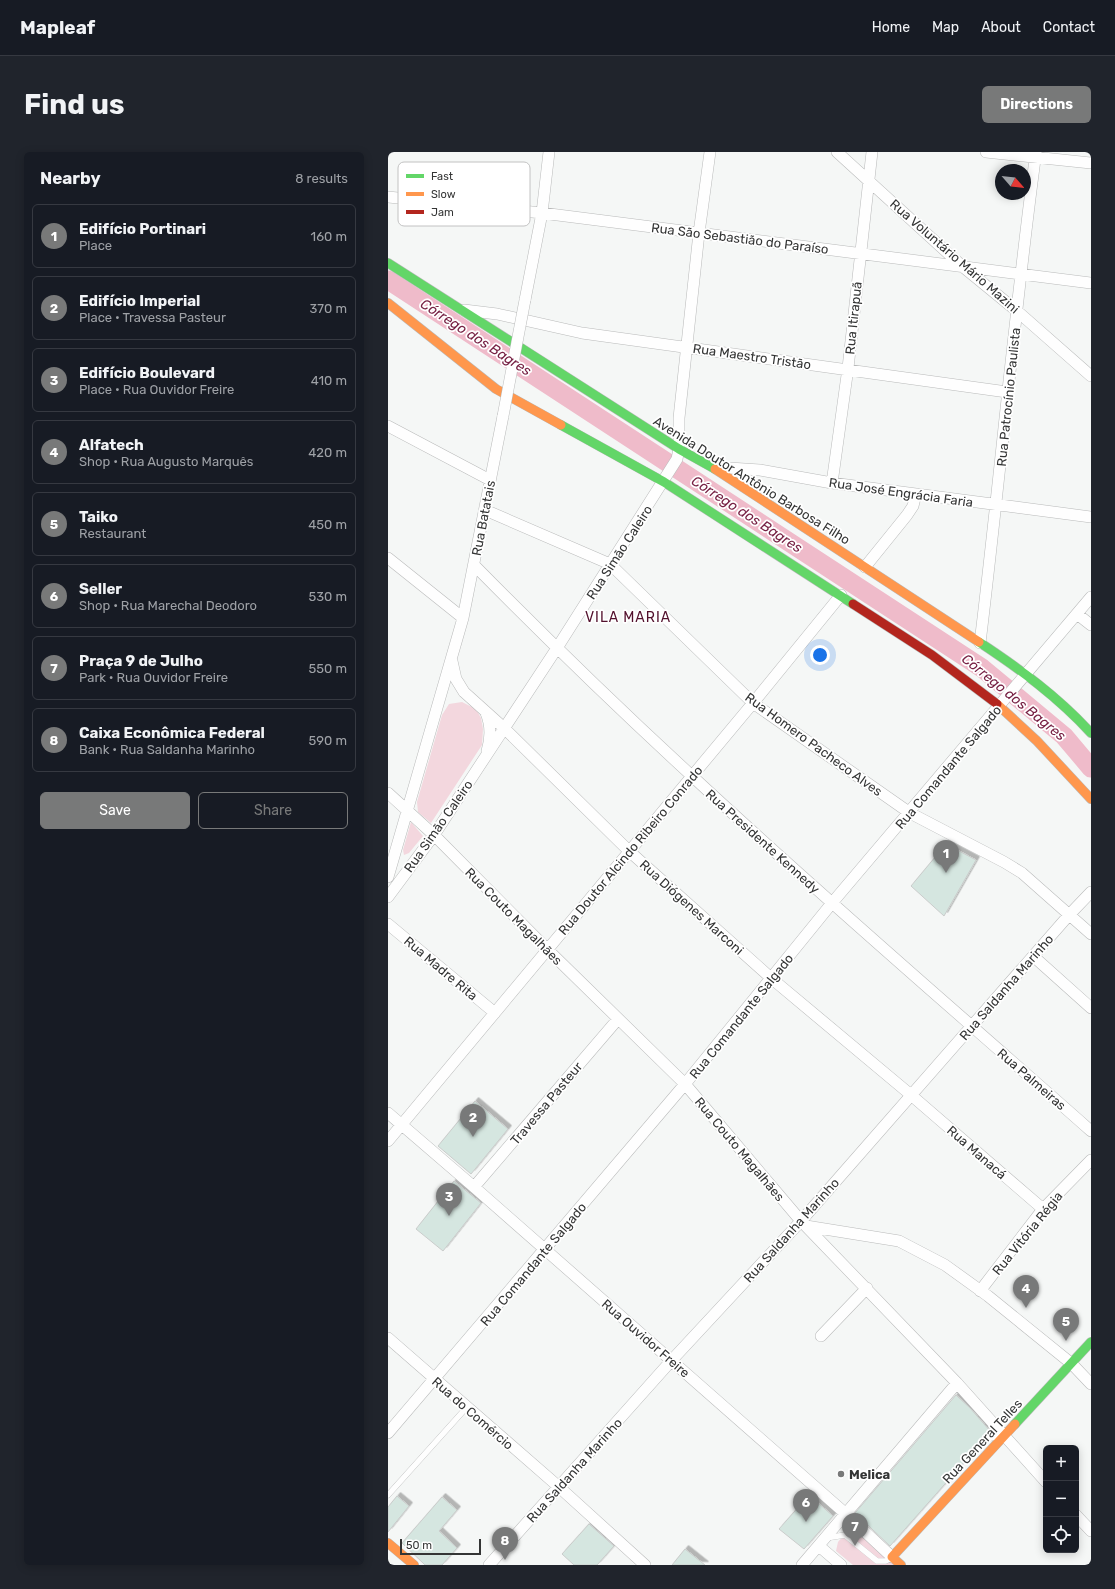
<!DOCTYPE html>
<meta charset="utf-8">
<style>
body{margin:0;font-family:Rubik,sans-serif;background:#20242c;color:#f1f3f6}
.controls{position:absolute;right:12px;bottom:12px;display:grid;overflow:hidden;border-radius:6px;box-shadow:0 2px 10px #0003}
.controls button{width:36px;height:36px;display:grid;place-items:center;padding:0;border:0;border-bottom:1px solid #363941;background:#171b24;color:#f1f3f6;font:20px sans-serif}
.compass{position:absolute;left:607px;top:12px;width:36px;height:36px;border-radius:50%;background:#171b24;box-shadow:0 2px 10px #0003;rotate:118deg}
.scale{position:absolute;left:12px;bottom:10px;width:81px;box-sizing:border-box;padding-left:4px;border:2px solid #343535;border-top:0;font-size:11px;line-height:14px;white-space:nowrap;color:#343535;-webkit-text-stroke:3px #fff;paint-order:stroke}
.you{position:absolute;left:432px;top:503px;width:14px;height:14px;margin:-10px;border:3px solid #fff;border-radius:50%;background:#1a73e8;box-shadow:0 0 0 6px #1a73e833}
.badge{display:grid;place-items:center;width:26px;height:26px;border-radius:50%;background:#787979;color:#fff;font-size:13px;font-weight:700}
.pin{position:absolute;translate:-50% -33px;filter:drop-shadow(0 1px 2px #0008)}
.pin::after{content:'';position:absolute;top:21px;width:14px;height:12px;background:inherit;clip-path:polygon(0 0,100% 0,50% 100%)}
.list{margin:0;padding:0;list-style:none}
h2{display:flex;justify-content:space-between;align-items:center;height:52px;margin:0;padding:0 16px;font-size:17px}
h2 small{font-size:13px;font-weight:400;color:#9ea1a6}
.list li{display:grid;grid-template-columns:26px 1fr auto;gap:12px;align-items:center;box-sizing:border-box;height:64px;margin:0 8px 8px;padding:0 8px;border:1px solid #363941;border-radius:6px}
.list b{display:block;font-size:15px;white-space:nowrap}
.list p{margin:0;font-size:13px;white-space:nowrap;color:#9ea1a6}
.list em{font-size:13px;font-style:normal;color:#9ea1a6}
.actions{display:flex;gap:8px;padding:12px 16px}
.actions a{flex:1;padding:9px 0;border:1px solid #787979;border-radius:6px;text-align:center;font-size:14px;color:#787979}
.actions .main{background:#787979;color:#fff}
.icon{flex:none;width:22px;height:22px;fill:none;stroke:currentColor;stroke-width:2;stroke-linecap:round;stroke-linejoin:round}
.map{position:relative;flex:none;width:703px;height:1413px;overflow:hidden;border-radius:6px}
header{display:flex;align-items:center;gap:24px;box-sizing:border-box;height:56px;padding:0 20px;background:#171b24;border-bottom:1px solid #363941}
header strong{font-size:19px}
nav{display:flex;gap:22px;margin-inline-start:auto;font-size:14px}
.intro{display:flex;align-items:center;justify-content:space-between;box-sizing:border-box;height:96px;padding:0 24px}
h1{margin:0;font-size:28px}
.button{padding:10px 18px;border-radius:6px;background:#787979;color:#fff;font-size:14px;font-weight:700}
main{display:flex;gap:24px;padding:0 24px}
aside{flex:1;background:#171b24;border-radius:6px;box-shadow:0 2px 10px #0003}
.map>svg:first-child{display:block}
</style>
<header>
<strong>Mapleaf</strong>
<nav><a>Home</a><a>Map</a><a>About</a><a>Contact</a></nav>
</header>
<div class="intro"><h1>Find us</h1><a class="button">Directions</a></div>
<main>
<aside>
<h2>Nearby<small>8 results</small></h2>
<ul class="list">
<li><span class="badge">1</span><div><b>Edifício Portinari</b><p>Place</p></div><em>160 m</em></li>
<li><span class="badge">2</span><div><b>Edifício Imperial</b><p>Place · Travessa Pasteur</p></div><em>370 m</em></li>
<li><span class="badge">3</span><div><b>Edifício Boulevard</b><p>Place · Rua Ouvidor Freire</p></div><em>410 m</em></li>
<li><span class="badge">4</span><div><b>Alfatech</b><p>Shop · Rua Augusto Marquês</p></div><em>420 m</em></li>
<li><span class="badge">5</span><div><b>Taiko</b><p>Restaurant</p></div><em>450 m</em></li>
<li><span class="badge">6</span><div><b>Seller</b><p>Shop · Rua Marechal Deodoro</p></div><em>530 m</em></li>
<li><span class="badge">7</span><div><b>Praça 9 de Julho</b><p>Park · Rua Ouvidor Freire</p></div><em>550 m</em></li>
<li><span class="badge">8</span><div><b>Caixa Econômica Federal</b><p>Bank · Rua Saldanha Marinho</p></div><em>590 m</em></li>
</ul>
<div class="actions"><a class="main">Save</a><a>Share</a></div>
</aside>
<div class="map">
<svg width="703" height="1413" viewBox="0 0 703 1413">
<defs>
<filter id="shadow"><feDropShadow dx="3.5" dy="-3.5" stdDeviation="0" flood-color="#0004"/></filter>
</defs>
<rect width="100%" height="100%" fill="#f5f7f6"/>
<path fill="#f3d7de" d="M74,550L88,557L93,566L95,577L94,593L43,671L30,660L29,650L54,563L61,552Z
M23,670L35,684L21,701L16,703L15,698Z
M460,1378L469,1379L506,1413H465L448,1399L450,1390Z"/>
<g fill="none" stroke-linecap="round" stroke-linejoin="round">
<path stroke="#efbbca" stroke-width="19" d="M0,128L594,516L676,584L703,616"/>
</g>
<path fill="#d5e6e0" stroke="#cacccb" filter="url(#shadow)" d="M558,692L588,708L556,764L523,734Z
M87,949L120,977L83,1022L50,994Z
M66,1029L93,1051L55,1099L28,1077Z
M568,1243L582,1256L603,1280L596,1284L595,1289L502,1394L467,1361Z
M421,1343L445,1364L416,1397L391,1377Z
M9,1344L21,1354L0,1380V1355Z
M54,1345L69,1358L51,1379L69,1396L54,1413H37L14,1391Z
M201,1372L226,1394L209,1413H186L174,1402Z
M297,1397L317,1413H284Z"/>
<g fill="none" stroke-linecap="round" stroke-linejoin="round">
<g stroke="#b9baba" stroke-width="6">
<path id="lane" d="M599,1287L611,1284
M0,1343L79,1255
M438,1386L457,1383L489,1409H498L504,1405"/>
</g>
<g stroke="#b9baba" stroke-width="12">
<path id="street" d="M449,0L574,114L629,159L703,224
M598,0L703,11
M0,45L154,61L703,131
M137,148L154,61L161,0
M76,158L109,162L194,181L619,240
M0,274L102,328
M326,315L372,318L444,331L703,365
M444,331L460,216L484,0
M97,358L222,412L365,551L522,661L616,710L634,721L703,782
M0,406L75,466
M86,413C157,485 229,555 304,624C434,745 570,861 703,979
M477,415L519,363L525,354L528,342
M689,462L703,473
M592,491C612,327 626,163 648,0
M64,509L68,527L76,540L116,576L241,699L383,826L523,943L655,1057
M98,561C103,573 103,586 99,599
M0,641L46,683L160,798L297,932L413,1069L569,1231L658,1330
M0,725L75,466L115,264
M0,745L46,683L169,496L289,307L291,297V266L311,81L322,0
M0,772L107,861
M645,804L703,856
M0,961L86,1035L458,1362L504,1405
M0,989L365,551L453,443
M86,1035L230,867
M418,1074L511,1089L557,1113L600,1144L684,1212L703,1232
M592,1139L655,1057L703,1008
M433,1184L479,1136
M0,1186L171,1335L257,1413
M0,1281L297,932L444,751L703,445
M688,1363L703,1379
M431,1394L453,1413
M101,1413L283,1209L413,1069L681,763L703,740
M414,1413L569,1231"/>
</g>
<g stroke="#b9baba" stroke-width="10">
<path id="fast" d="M0,111L291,297L327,317
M173,273L276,330L465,452
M591,490C632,517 670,545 703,581
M627,1272L703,1190"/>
</g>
<g stroke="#b9baba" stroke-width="10">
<path id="slow" d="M0,151L108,237L173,273
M327,317L591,490
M609,552L649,589L703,647
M0,1391L26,1413
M513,1413L504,1405L627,1272"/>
</g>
<g stroke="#b9baba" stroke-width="10">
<path id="jam" d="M465,452L544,503L609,552"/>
</g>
<use href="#lane" stroke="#fefefe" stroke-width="5.5"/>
<use href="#street" stroke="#fefefe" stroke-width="11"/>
<use href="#fast" stroke="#63d668" stroke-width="9"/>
<use href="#slow" stroke="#ff974d" stroke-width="9"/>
<use href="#jam" stroke="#b3261e" stroke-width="9"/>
<g stroke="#b9baba" stroke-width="12" stroke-linecap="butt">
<path id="street-bridge" d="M115,264L137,148"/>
</g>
<use href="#street-bridge" stroke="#fefefe" stroke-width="11"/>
</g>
<circle fill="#787979" stroke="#fff" stroke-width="1.5" cx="453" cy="1322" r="4"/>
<g text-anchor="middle" stroke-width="3.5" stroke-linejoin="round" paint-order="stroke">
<g font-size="13" fill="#343535" stroke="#fff">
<text transform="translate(352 86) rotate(7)" y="5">Rua São Sebastião do Paraíso</text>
<text transform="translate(567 104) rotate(41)" y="5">Rua Voluntário Mário Mazini</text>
<text transform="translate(465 166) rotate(-84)" y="5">Rua Itirapuã</text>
<text transform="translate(364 204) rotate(8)" y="5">Rua Maestro Tristão</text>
<text transform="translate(620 245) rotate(-84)" y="5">Rua Patrocínio Paulista</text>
<text transform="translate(364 328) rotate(32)" y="5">Avenida Doutor Antônio Barbosa Filho</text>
<text transform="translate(513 340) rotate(8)" y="5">Rua José Engrácia Faria</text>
<text transform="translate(95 366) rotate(-79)" y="5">Rua Batatais</text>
<text transform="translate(231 400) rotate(-57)" y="5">Rua Simão Caleiro</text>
<text transform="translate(426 592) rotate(36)" y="5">Rua Homero Pacheco Alves</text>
<text transform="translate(560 615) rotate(-50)" y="5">Rua Comandante Salgado</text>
<text transform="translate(50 674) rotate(-55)" y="5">Rua Simão Caleiro</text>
<text transform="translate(375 689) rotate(42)" y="5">Rua Presidente Kennedy</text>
<text transform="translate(242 698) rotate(-50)" y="5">Rua Doutor Alcindo Ribeiro Conrado</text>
<text transform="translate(304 755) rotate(42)" y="5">Rua Diógenes Marconi</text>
<text transform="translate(126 764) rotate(45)" y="5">Rua Couto Magalhães</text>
<text transform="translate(53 816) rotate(40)" y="5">Rua Madre Rita</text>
<text transform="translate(618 835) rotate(-49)" y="5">Rua Saldanha Marinho</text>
<text transform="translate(353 864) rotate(-51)" y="5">Rua Comandante Salgado</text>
<text transform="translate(644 927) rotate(41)" y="5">Rua Palmeiras</text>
<text transform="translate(158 951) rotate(-50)" y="5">Travessa Pasteur</text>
<text transform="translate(352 997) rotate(50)" y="5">Rua Couto Magalhães</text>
<text transform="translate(589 1000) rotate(41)" y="5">Rua Manacá</text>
<text transform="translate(403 1078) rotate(-48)" y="5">Rua Saldanha Marinho</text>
<text transform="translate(639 1081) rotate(-51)" y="5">Rua Vitória Régia</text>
<text transform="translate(145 1112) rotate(-50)" y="5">Rua Comandante Salgado</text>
<text transform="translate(258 1186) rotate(41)" y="5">Rua Ouvidor Freire</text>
<text transform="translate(85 1261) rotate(41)" y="5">Rua do Comércio</text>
<text transform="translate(594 1289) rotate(-47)" y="5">Rua General Telles</text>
<text transform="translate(186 1318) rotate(-48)" y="5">Rua Saldanha Marinho</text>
</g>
<g font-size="13" font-weight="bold" fill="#343535" stroke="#fff" text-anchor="start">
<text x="461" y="1327">Melica</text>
</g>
<g font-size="14" font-style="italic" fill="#772144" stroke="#fff">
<text transform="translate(88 185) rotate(33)" y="5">Córrego dos Bagres</text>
<text transform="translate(359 362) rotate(33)" y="5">Córrego dos Bagres</text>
<text transform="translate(626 545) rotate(39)" y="5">Córrego dos Bagres</text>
</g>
<g font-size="14" letter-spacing="1" fill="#52102c" stroke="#fff">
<text x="240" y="470">VILA MARIA</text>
</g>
</g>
<rect x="10" y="10" width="132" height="64" rx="6" fill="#fff" stroke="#c2c2c2" stroke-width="1"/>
<rect x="18" y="22" width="18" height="4" fill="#63d668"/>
<rect x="18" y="40" width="18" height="4" fill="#ff974d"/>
<rect x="18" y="58" width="18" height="4" fill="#b3261e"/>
<g font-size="11" fill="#343535">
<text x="43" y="28">Fast</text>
<text x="43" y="46">Slow</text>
<text x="43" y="64">Jam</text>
</g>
</svg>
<div class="controls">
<button>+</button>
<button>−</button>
<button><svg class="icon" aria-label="locate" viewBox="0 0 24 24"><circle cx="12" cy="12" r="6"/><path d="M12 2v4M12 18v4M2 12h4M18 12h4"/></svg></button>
</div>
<svg class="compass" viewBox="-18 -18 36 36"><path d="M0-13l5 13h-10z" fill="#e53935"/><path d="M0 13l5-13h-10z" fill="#9ea1a6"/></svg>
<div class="scale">50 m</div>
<div class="you"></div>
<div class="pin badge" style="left:558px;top:721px">1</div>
<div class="pin badge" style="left:85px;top:985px">2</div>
<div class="pin badge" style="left:61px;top:1064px">3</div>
<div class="pin badge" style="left:638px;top:1156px">4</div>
<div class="pin badge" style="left:678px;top:1189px">5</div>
<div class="pin badge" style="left:418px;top:1370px">6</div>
<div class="pin badge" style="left:467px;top:1394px">7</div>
<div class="pin badge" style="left:117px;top:1408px">8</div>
</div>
</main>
